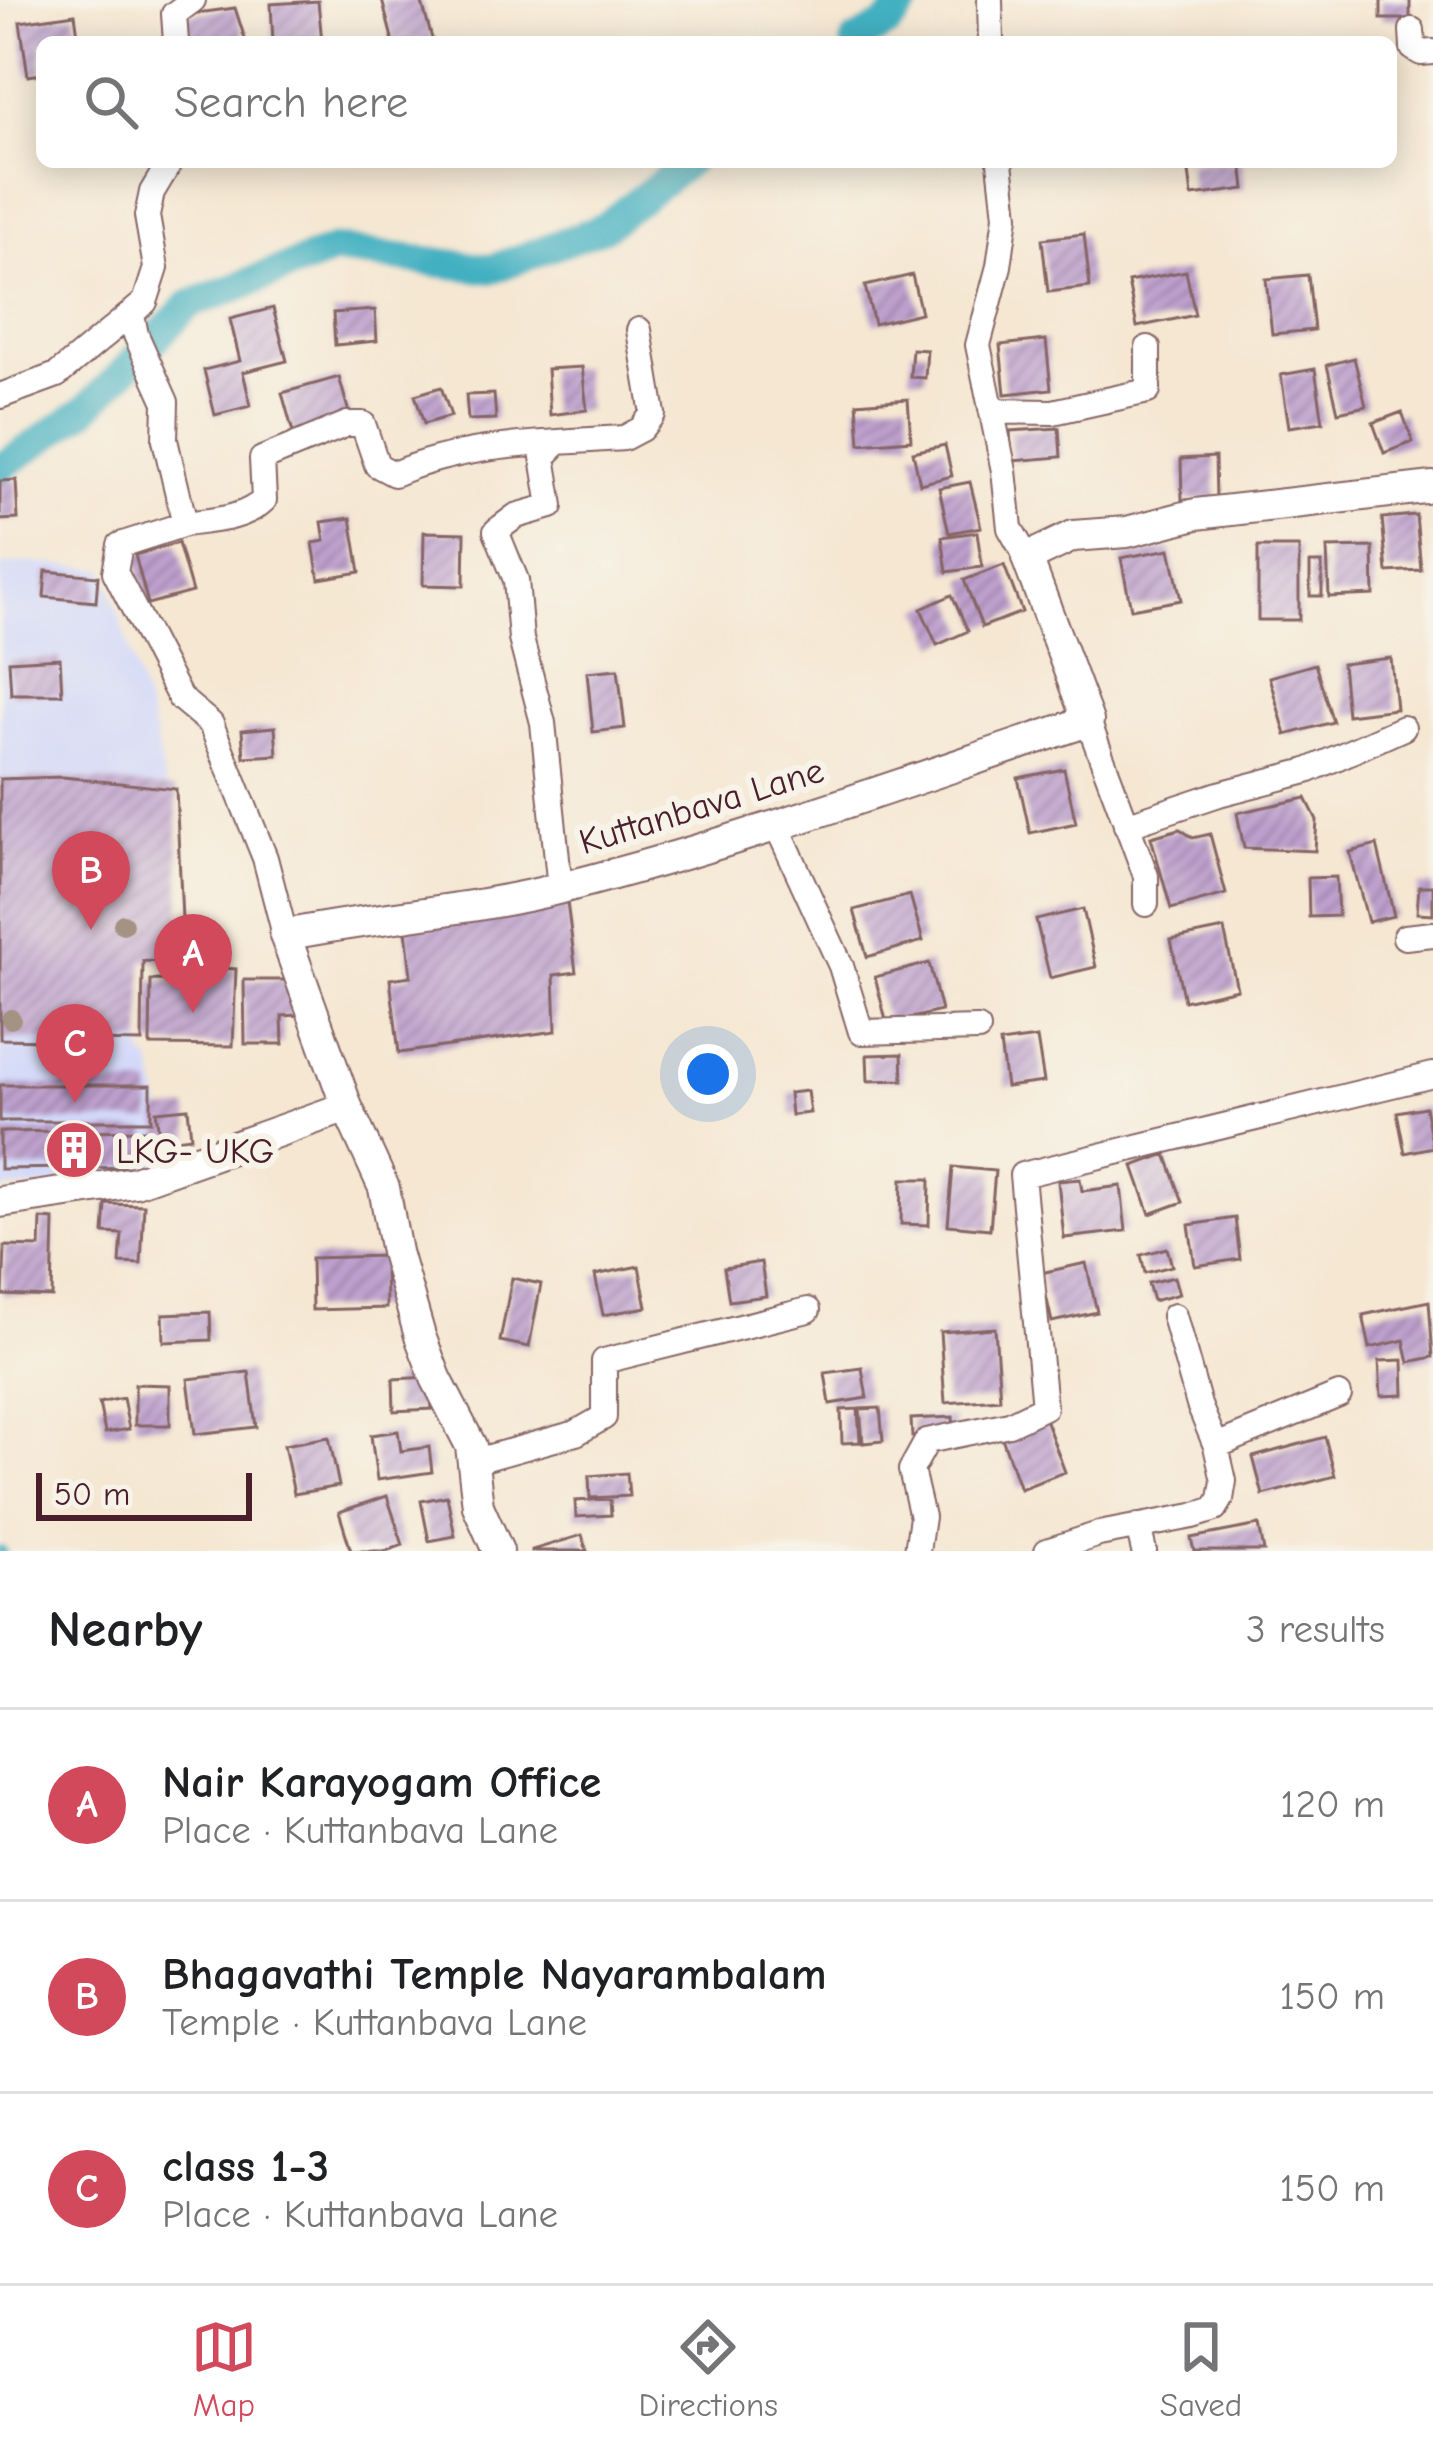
<!DOCTYPE html>
<meta charset="utf-8">
<style>
body{margin:0;font-family:"Comic Neue",sans-serif;background:#f6f6f6;color:#202124}
.scale{position:absolute;left:36px;bottom:30px;width:216px;box-sizing:border-box;padding-left:12px;border:6px solid #4a1f2b;border-top:0;font-size:33px;line-height:42px;white-space:nowrap;color:#4a1f2b;-webkit-text-stroke:9px #f7f3e8;paint-order:stroke}
.you{position:absolute;left:708px;top:1074px;width:42px;height:42px;margin:-30px;border:9px solid #fff;border-radius:50%;background:#1a73e8;box-shadow:0 0 0 18px #1a73e833}
.badge{display:grid;place-items:center;width:78px;height:78px;border-radius:50%;background:#d1495b;color:#fff;font-size:39px;font-weight:700}
.pin{position:absolute;translate:-50% -99px;filter:drop-shadow(0 3px 6px #0008)}
.pin::after{content:'';position:absolute;top:63px;width:42px;height:36px;background:inherit;clip-path:polygon(0 0,100% 0,50% 100%)}
.list{margin:0;padding:0;list-style:none}
h2{display:flex;justify-content:space-between;align-items:center;height:156px;margin:0;padding:0 48px;font-size:51px}
h2 small{font-size:39px;font-weight:400;color:#757577}
.list li{display:grid;grid-template-columns:78px 1fr auto;gap:36px;align-items:center;box-sizing:border-box;height:192px;padding:0 48px;border-top:3px solid #e0e0e0}
.list b{display:block;font-size:45px;white-space:nowrap}
.list p{margin:0;font-size:39px;white-space:nowrap;color:#757577}
.list em{font-size:39px;font-style:normal;color:#757577}
.icon{flex:none;width:66px;height:66px;fill:none;stroke:currentColor;stroke-width:2;stroke-linecap:round;stroke-linejoin:round}
.map{position:relative;flex:none;width:1433px;height:1551px;overflow:hidden}
.search{position:absolute;background:#fff;box-shadow:0 6px 30px #0003;left:36px;right:36px;top:36px;height:132px;display:flex;align-items:center;gap:30px;box-sizing:border-box;padding:0 42px;border-radius:18px;color:#757577;font-size:45px}
.sheet{height:732px;background:#fff}
nav{display:flex;justify-content:space-around;align-items:center;box-sizing:border-box;height:168px;border-top:3px solid #e0e0e0;background:#fff;font-size:33px;color:#757577}
nav a{display:grid;justify-items:center;gap:6px}
nav .on{color:#d1495b}
.map>svg:first-child{display:block}
</style>
<div class="map">
<svg width="1433" height="1551" viewBox="0 0 1433 1551">
<defs>
<pattern id="building-hatch" width="6" height="6" patternUnits="userSpaceOnUse" patternTransform="scale(3)"><rect width="6" height="6" fill="#bda0cd"/><path d="M-1 1l2-2M0 6l6-6M5 7l2-2" fill="none" stroke="#9c82a7"/></pattern>
</defs>
<rect width="100%" height="100%" fill="#f7f3e8"/>
<filter id="ink" filterUnits="userSpaceOnUse"><feTurbulence type="fractalNoise" baseFrequency=".00833" numOctaves="2"/><feDisplacementMap in="SourceGraphic" scale="24" xChannelSelector="R" yChannelSelector="G"/><feConvolveMatrix kernelMatrix="1 2 1 2 8 2 1 2 1" color-interpolation-filters="sRGB"/></filter>
<filter id="wash" filterUnits="userSpaceOnUse"><feTurbulence type="fractalNoise" baseFrequency=".004" numOctaves="4" result="noise"/><feDisplacementMap in="SourceGraphic" scale="48" xChannelSelector="R" yChannelSelector="G"/><feGaussianBlur stdDeviation="2.7" result="paint"/><feColorMatrix in="noise" values="0 0 0 0 0 0 0 0 0 0 0 0 0 0 0 0 0 1.4 0 .05"/><feComposite in="paint" operator="in"/></filter>
<g filter="url(#wash)">
<rect width="100%" height="100%" fill="#f5e7d2"/>
<path fill="#d3d9f9" d="M27,562L105,569L152,724L166,788L63,777L0,779V566Z
M0,1038L142,1042L144,1057L151,1061L173,1159L77,1183L0,1190Z"/>
<g fill="none" stroke-linecap="round" stroke-linejoin="round">
<path stroke="#43b0c1" stroke-width="9" d="M0,1550L3,1551"/>
<path stroke="#43b0c1" stroke-width="30" d="M855,42L888,24L908,0
M0,468L85,410L189,305L335,250L492,269L604,227L688,162"/>
</g>
<g id="blocks">
<path fill="url(#building-hatch)" d="M382,0H421L433,42H393Z
M1381,0H1410V19H1381Z
M318,1L322,42H273L271,4Z
M235,8L246,42H188L183,15Z
M75,14L79,42H42V74L28,76L20,22Z
M1242,162L1245,189L1192,196L1188,163Z
M1084,234L1090,287L1048,292L1042,239Z
M1186,271L1195,315L1137,327L1128,282Z
M912,275L921,313L874,324L865,286Z
M1308,275L1314,330L1272,334L1266,279Z
M273,308L287,361L243,372L251,406L215,415L204,370L240,361L230,319Z
M375,310L377,341L335,345L333,313Z
M1046,340L1051,389L1005,394L1000,345Z
M912,349L927,350L925,378L910,377Z
M1354,358L1366,406L1338,412L1327,365Z
M582,367L587,410L550,415L547,369Z
M1315,369L1323,422L1289,427L1281,375Z
M339,377L351,420L294,436L282,393Z
M441,387L451,416L424,424L415,395Z
M494,394L496,419L468,420L466,395Z
M908,399L911,440L860,444L857,403Z
M1402,412L1413,442L1384,453L1373,423Z
M1059,428L1061,457L1012,461L1010,431Z
M945,445L952,476L920,484L913,452Z
M1215,457L1216,499L1182,500L1181,459Z
M16,480L18,519L0,520V481Z
M970,482L981,527L949,533L939,488Z
M1416,515L1421,570L1387,572L1382,518Z
M351,518L360,572L319,579L313,543L325,541L322,522Z
M424,532L465,533L464,586L423,585Z
M977,532L982,567L947,572L942,537Z
M178,543L192,592L148,604L135,555Z
M1258,547H1299V620H1258Z
M1373,547L1374,595L1329,597L1327,548Z
M1170,549L1181,600L1131,609L1121,558Z
M1310,563H1322V596H1310Z
M1004,565L1022,612L982,627L964,580Z
M46,571L98,576L96,602L44,597Z
M952,595L968,631L937,645L921,609Z
M60,658L62,694H11L9,661Z
M1391,658L1396,709L1347,715L1342,664Z
M1315,664L1333,722L1286,735L1269,677Z
M618,669L625,728L593,732L587,672Z
M275,727L277,755L244,757L242,730Z
M1064,769L1076,823L1030,833L1018,778Z
M63,777L176,789L184,963L143,961L142,1042L0,1039V779Z
M1306,798L1317,820L1315,851L1244,848L1237,813Z
M1180,829L1193,838L1210,834L1226,894L1171,909L1151,837Z
M1377,845L1394,916L1368,922L1350,852Z
M1336,877L1338,916L1309,917L1308,878Z
M1419,886H1433V914L1417,913Z
M910,895L923,941L867,957L854,910Z
M567,902L576,972L554,975L556,1031L399,1053L390,979L411,976L405,921Z
M1083,909L1096,967L1050,978L1036,920Z
M1224,929L1237,989L1184,1001L1171,940Z
M929,963L941,1011L887,1024L875,977Z
M200,967L236,969L233,1046L150,1045L151,980L200,981Z
M244,980H297L298,1015L282,1016L283,1044H245Z
M1037,1038L1044,1082L1006,1087L1000,1043Z
M902,1054L903,1080L868,1081L867,1055Z
M0,1085H151V1121H0Z
M807,1091L810,1113L791,1115L789,1093Z
M1425,1107L1433,1147L1405,1153L1397,1112Z
M188,1108L191,1137L160,1141L156,1111Z
M147,1130L148,1167L0,1169V1132Z
M1166,1154L1183,1202L1150,1214L1133,1166Z
M953,1167L995,1171L990,1229L948,1225Z
M902,1179H930L929,1225L901,1224Z
M1080,1179L1082,1191L1121,1186L1126,1231L1064,1238L1058,1181Z
M106,1204L144,1205L141,1264L120,1263L122,1234L104,1233Z
M1235,1218L1240,1259L1195,1266L1189,1225Z
M41,1219L54,1220L52,1297L3,1295L5,1246L40,1247Z
M1167,1248L1172,1266L1145,1273L1141,1255Z
M385,1256L386,1308L312,1310L311,1258Z
M761,1262L766,1296L729,1301L724,1268Z
M1086,1263L1097,1312L1052,1322L1041,1273Z
M639,1266L647,1307L603,1315L595,1275Z
M1174,1277L1179,1294L1153,1301L1148,1283Z
M512,1278L541,1284L529,1347L500,1341Z
M1429,1301L1433,1357L1409,1362L1404,1340L1370,1348L1363,1315Z
M210,1312L211,1340L164,1342L163,1314Z
M995,1328L1000,1399L945,1403L940,1332Z
M1403,1360L1404,1395L1381,1396L1379,1361Z
M862,1368L867,1398L830,1404L825,1373Z
M249,1372L256,1427L195,1434L188,1379Z
M430,1377L432,1409L394,1411L393,1379Z
M135,1384L170,1385V1425H135Z
M123,1398L129,1429L105,1433L99,1403Z
M880,1408L883,1441L863,1443L860,1409Z
M858,1409L860,1442L842,1443L841,1410Z
M1044,1416L1065,1472L1020,1489L1000,1432Z
M953,1417L954,1435L912,1437L911,1419Z
M398,1431L401,1451L429,1447L432,1472L377,1480L371,1435Z
M329,1437L339,1486L294,1494L284,1445Z
M1325,1437L1335,1476L1263,1495L1253,1457Z
M627,1473L629,1496L590,1498L589,1476Z
M387,1496L403,1545L386,1551H351L339,1512Z
M447,1496L455,1536L429,1541L421,1501Z
M610,1499L611,1515L576,1517L575,1501Z
M1259,1525L1264,1551H1194L1191,1538Z
M582,1535L587,1551H532V1550Z"/>
</g>
</g>
<g filter="url(#ink)">
<use href="#blocks" fill-opacity="0" stroke="#866565" stroke-width="3"/>
<g fill="none" stroke-linecap="round" stroke-linejoin="round">
<g stroke="#866565" stroke-width="28">
<path id="minor" d="M990,0L991,42
M1412,30L1413,48L1421,53L1433,52
M176,42L174,14L193,0
M1000,162L1006,216L999,266L978,345L1004,471L1010,528L1027,558
M132,315L136,335L166,402L165,440L185,524L120,545L115,572L180,698L211,724L265,858L285,935
M0,396L57,375L145,302L156,268L147,216L152,192L170,162
M994,411L1053,412L1148,391V348
M556,444L543,457L551,506L516,516L496,531L516,580L521,639L543,723L560,888
M185,524C213,520 243,520 264,500L262,459L347,424H363L377,465L394,474C465,443 547,443 624,438L641,429L653,414L639,330
M1088,721L1146,876V904
M776,824L841,966L861,1032L978,1029
M1126,825L1219,794L1307,771L1403,728
M1405,937L1433,934
M1216,1446L1339,1395
M472,1462L576,1433L604,1417V1361L808,1310
M1138,1526L1144,1551
M917,1551L922,1517L911,1470L927,1441L1009,1424L1044,1407L1022,1175L1433,1075
M1047,1551L1099,1534L1193,1516L1215,1509L1221,1499L1224,1481L1216,1446L1199,1405L1174,1316"/>
</g>
<g stroke="#866565" stroke-width="34">
<path id="tertiary" d="M347,1107L384,1188L396,1252L420,1336L436,1378L471,1446L478,1506L498,1551
M0,1202L135,1182L347,1107L285,935C378,916 473,911 565,887C742,842 914,779 1088,721L1027,558L1073,536L1127,532L1196,514L1433,487"/>
</g>
<use href="#minor" stroke="#fff" stroke-width="24"/>
<use href="#tertiary" stroke="#fff" stroke-width="30"/>
</g>
<g fill="#a49282">
<circle cx="123" cy="924" r="10"/>
<circle cx="11" cy="1019" r="10"/>
</g>
</g>
<defs>
<g id="building-disc" transform="scale(3)"><circle r="9.5" fill="#d1495b" stroke="#f7f3e8"/><path d="M-4-6H4V6H1V3H-1V6H-4ZM-2.5-4.3h1.7v1.8h-1.7ZM.8-4.3h1.7v1.8H.8ZM-2.5-1h1.7V.8h-1.7ZM.8-1h1.7V.8H.8Z" fill="#fff"/></g>
</defs>
<g fill-rule="evenodd">
<use href="#building-disc" x="74" y="1150"/>
</g>
<g text-anchor="middle" stroke-width="12" stroke-linejoin="round" paint-order="stroke">
<g font-size="36" fill="#4a1f2b" stroke="#f7f3e8">
<text transform="translate(701 805) rotate(-17)" y="13">Kuttanbava Lane</text>
</g>
<g font-size="36" fill="#4a1f2b" stroke="#f7f3e8" text-anchor="start">
<text x="116" y="1163">LKG- UKG</text>
</g>
</g>
</svg>
<div class="scale">50 m</div>
<div class="you"></div>
<div class="pin badge" style="left:193px;top:1013px">A</div>
<div class="pin badge" style="left:91px;top:930px">B</div>
<div class="pin badge" style="left:75px;top:1103px">C</div>
<div class="search"><svg class="icon" aria-label="search" viewBox="0 0 24 24"><circle cx="10" cy="10" r="6"/><path d="M15 15l6 6"/></svg>Search here</div>
</div>
<section class="sheet">
<h2>Nearby<small>3 results</small></h2>
<ul class="list">
<li><span class="badge">A</span><div><b>Nair Karayogam Office</b><p>Place · Kuttanbava Lane</p></div><em>120 m</em></li>
<li><span class="badge">B</span><div><b>Bhagavathi Temple Nayarambalam</b><p>Temple · Kuttanbava Lane</p></div><em>150 m</em></li>
<li><span class="badge">C</span><div><b>class 1-3</b><p>Place · Kuttanbava Lane</p></div><em>150 m</em></li>
</ul>
</section>
<nav>
<a class="on"><svg class="icon" aria-label="map" viewBox="0 0 24 24"><path d="M3 6l6-2 6 2 6-2v14l-6 2-6-2-6 2zM9 4v14M15 6v14"/></svg>Map</a>
<a><svg class="icon" aria-label="directions" viewBox="0 0 24 24"><path d="M12 3l9 9-9 9-9-9zM9 14v-3h6M13 9l2 2-2 2"/></svg>Directions</a>
<a><svg class="icon" aria-label="saved" viewBox="0 0 24 24"><path d="M7 4h10v16l-5-4-5 4z"/></svg>Saved</a>
</nav>
